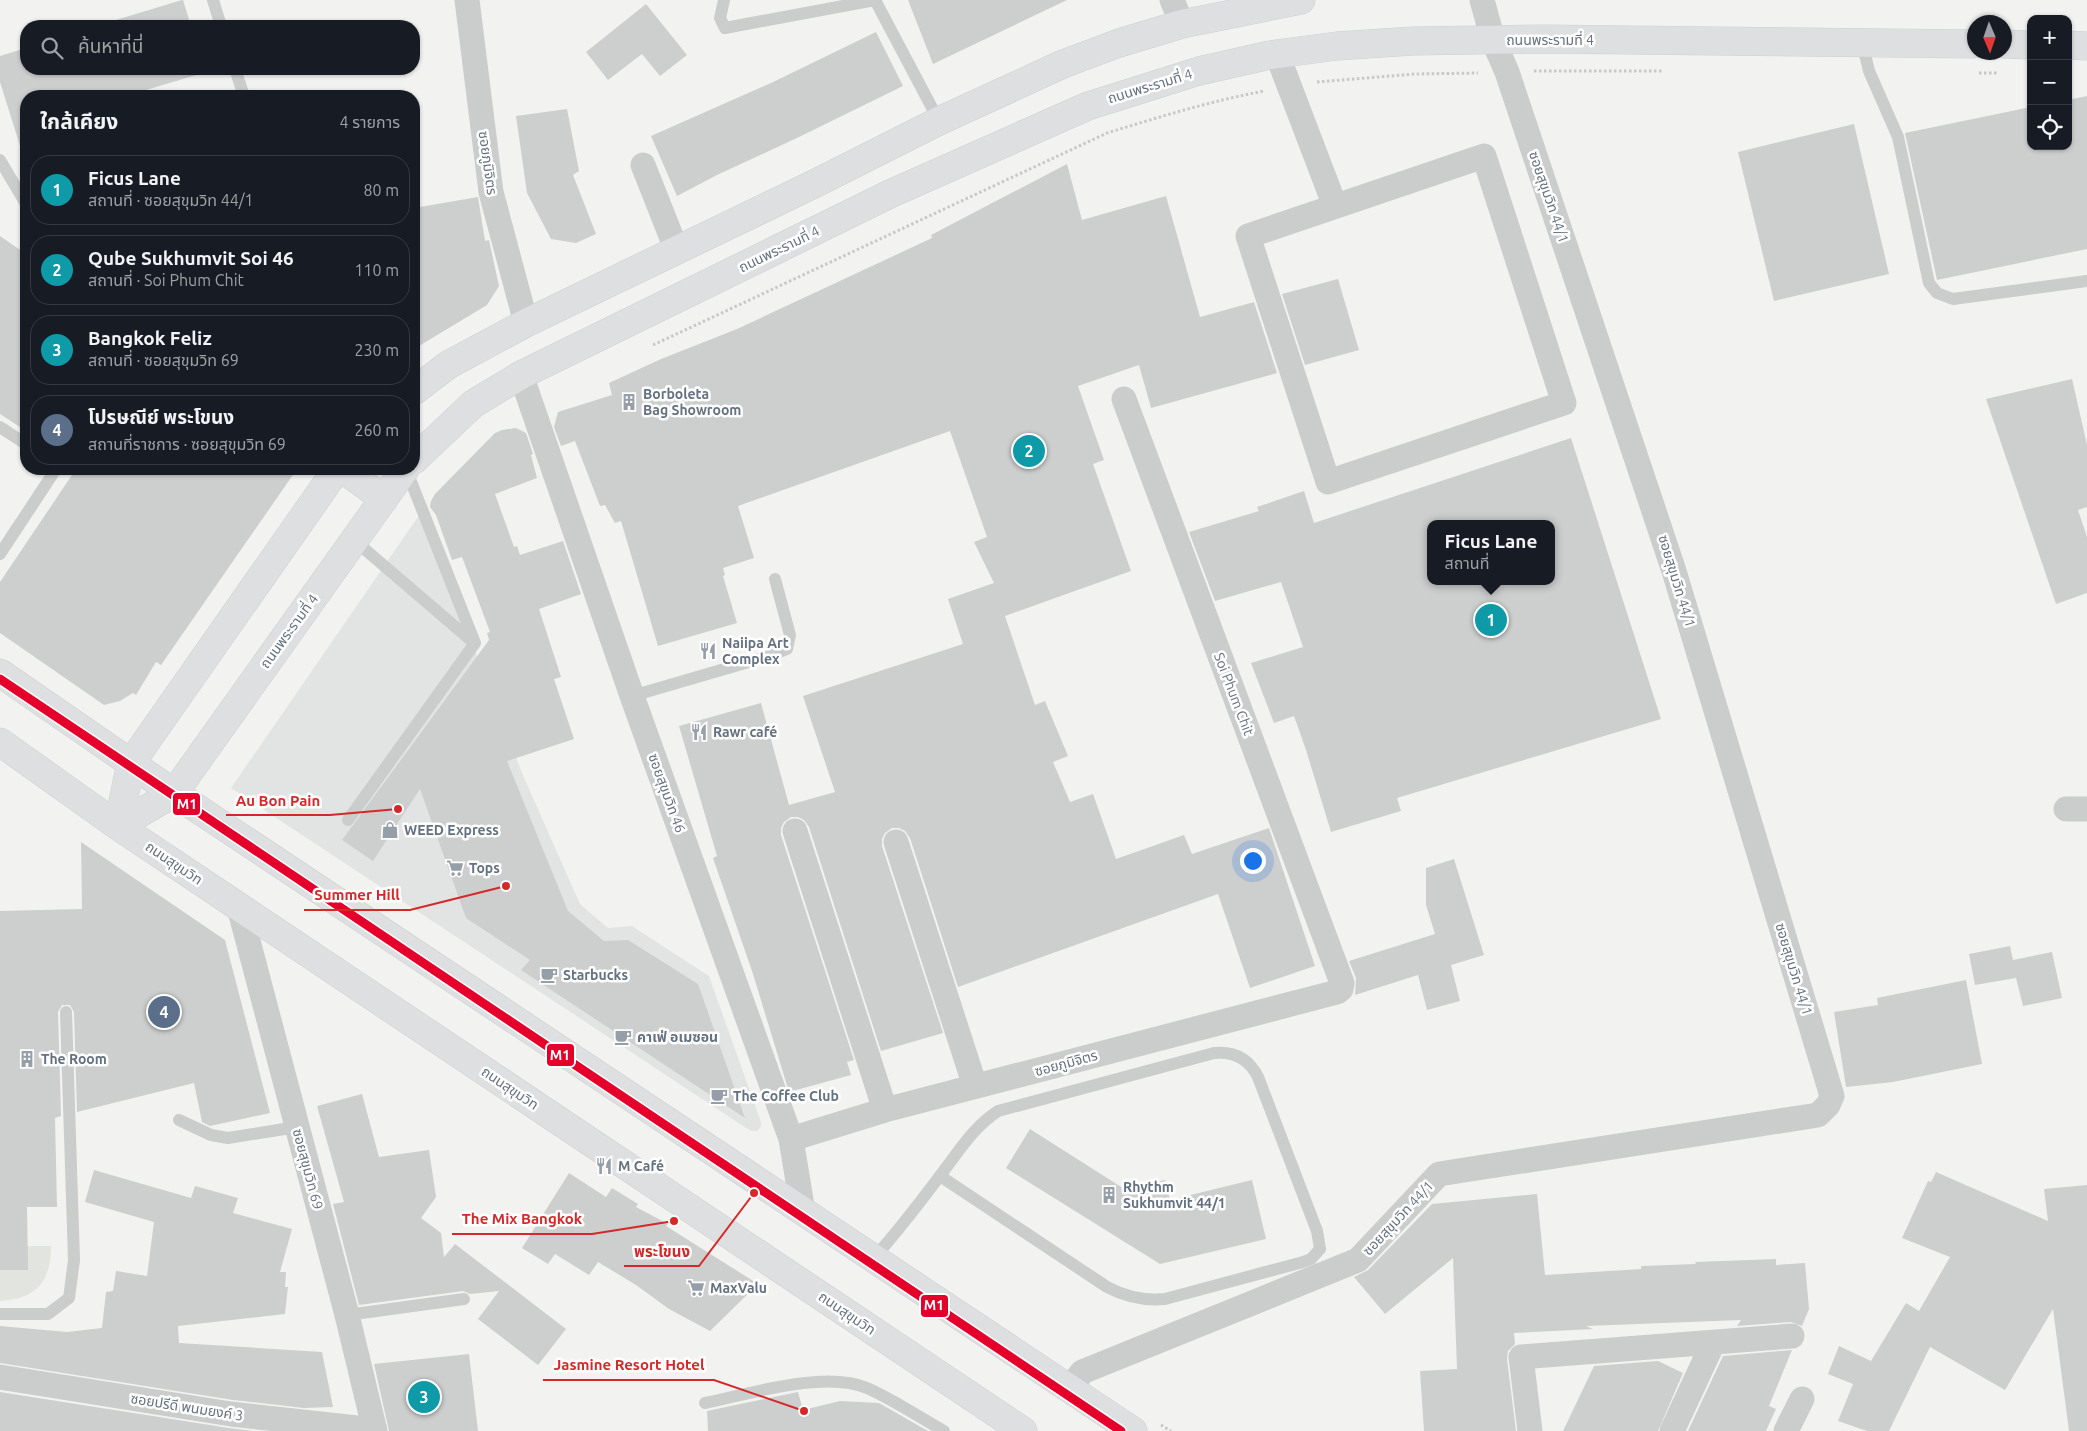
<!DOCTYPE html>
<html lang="th">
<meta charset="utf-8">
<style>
body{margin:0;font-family:Ubuntu,"Noto Sans Thai",sans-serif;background:#20242c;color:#f1f3f6}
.controls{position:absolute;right:15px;top:15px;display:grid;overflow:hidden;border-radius:10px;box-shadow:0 1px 4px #0004}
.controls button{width:45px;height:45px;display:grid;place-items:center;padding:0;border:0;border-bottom:1px solid #363941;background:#171b24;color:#f1f3f6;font:25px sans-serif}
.compass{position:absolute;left:1967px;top:15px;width:45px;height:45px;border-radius:50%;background:#171b24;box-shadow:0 1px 4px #0004;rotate:178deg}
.you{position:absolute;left:1252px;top:860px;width:18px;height:18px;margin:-12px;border:4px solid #fff;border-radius:50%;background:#1a73e8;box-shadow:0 0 0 8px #1a73e833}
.badge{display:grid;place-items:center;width:32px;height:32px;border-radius:50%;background:#969ea8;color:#fff;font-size:16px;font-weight:700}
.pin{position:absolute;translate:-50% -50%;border:2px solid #fff;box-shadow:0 1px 5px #0006}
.popup{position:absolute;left:1427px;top:520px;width:128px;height:65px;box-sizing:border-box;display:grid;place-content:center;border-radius:10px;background:#171b24;filter:drop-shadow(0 1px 4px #0005);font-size:16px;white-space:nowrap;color:#9ea1a6}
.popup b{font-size:19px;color:#f1f3f6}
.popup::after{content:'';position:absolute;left:50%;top:100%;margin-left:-10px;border:10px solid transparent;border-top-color:#171b24}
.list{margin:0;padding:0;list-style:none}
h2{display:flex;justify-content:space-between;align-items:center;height:65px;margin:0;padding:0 20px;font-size:21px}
h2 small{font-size:16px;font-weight:400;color:#9ea1a6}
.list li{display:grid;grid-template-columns:32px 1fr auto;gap:15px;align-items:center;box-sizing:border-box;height:70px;margin:0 10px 10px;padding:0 10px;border:1px solid #363941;border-radius:20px}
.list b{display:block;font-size:19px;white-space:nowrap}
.list p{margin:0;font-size:16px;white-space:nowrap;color:#9ea1a6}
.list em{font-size:16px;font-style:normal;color:#9ea1a6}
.icon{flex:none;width:28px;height:28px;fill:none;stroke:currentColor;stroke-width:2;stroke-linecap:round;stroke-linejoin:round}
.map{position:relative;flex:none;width:2087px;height:1431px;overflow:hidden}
.search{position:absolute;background:#171b24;box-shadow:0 1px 4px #0004;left:20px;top:20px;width:400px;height:55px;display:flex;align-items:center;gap:12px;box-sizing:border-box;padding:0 18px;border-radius:20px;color:#9ea1a6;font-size:19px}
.panel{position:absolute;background:#171b24;box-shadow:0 1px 4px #0004;left:20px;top:90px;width:400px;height:385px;border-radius:20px}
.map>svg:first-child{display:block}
</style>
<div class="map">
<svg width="2087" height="1431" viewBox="0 0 2087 1431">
<rect width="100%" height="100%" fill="#f2f3f1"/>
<path fill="#e2e4e3" d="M422,511L522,773L580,904L608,928L632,926L709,976L761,1122V1127L757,1131H751L740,1124L231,788Z"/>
<path fill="#e2e5df" d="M27,1246H51C51,1282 36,1299 0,1301V1270Z"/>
<path fill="#cdcece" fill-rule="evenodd" d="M183,0L191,26H96L182,0Z
M908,0H1067L933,64Z
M646,4L687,55L660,76L642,54L608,80L586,52Z
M876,32L903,86L797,138L717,175L677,196L651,136L771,83Z
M26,48V69H202L203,73L126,96H26V148L21,149L0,82V56Z
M2087,96V249L1937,280L1905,133L2031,107V146H2068V100Z
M567,109L579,171L573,175L596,234L576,243L551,239L527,193L516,116Z
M1854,124L1889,274L1774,301L1738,152Z
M1067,164L1082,220L1166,196L1200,317L1254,302L1277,373L1151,408L1139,365L1078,386L1104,460L1093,464L1131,571L1005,616L1035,705L1045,701L1068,756L1053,762L1070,802L1093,794L1116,859L1184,835L1192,854L1269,828L1315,966L1250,988L1218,894L958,987L910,838L905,831L899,828H892L885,833L882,839V846L943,1033L881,1051L809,827L804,820L798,817H791L784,822L781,828V835L854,1060L847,1062L851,1075L789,1092L753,974L713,858L717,856L679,726L761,703L789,805L835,792L803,696L963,644L948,599L994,583L974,542L987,537L950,431L738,506L754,558L723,568L725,575L723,576L737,623L658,646L621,521L615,523L605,505L600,506L575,441L561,446L554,427L558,412L612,395L609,383L661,359L737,329L932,238L931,235Z
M478,197L485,241L489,240L499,286L487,305L414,349V208Z
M0,236L26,254V431L0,414Z
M1338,279L1359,350L1305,365L1282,294Z
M2072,379L2087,445V507L2078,510L2087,537V593L2056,604L1986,399Z
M516,428L526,433L533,454L531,455L537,478L495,494L514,547L517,546L520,555L563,541L581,594L539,609L561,677L554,679L574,739L507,761L568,911L604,941L628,940L698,984L745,1118L521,970L530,960L466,918L420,789L373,861L342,840L489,640L487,633L490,632L462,557L452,560L436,515L430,507L431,501L435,494L495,433L502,430Z
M1571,438L1661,719L1397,798L1401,811L1331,832L1306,750L1294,716L1274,723L1251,663L1303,647L1281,582L1215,601L1189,532L1259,511L1257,507L1304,491L1314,523ZM1431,524H1551V581H1431Z
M76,469H297L161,665L156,662L136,695L133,693L120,701L104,705L0,633V582Z
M81,842L225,940L270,1113L210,1126L202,1122L194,1083L77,1112L74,1012L70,1005H62L58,1012L61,1116L55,1118L57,1207H27L28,1270H0V911L82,909Z
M1454,859L1484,955L1451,965L1460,1001L1427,1010L1418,975L1355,995L1356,978L1349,961L1435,934L1426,905V868Z
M2010,946L2013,960L2052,952L2062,998L2023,1006L2016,978L1975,985L1969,954Z
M1966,980L1982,1064L1893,1082L1846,1087L1834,1012L1878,1005L1877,998Z
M362,1094L379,1157L429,1150L436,1197L421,1218L441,1233L444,1257L455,1244L566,1329L538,1365L478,1319L499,1291L470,1294L463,1291L359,1305L333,1204L344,1202L317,1106Z
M1030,1129L1126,1190L1165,1180L1170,1200L1252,1180L1266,1239L1160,1264L1006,1168Z
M94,1170L191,1198L195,1186L238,1198L233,1213L292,1229L280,1272H286L285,1287H288L285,1314L178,1326L179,1343L322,1352L333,1407L304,1408L233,1400L0,1363V1326L67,1332L102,1328L106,1292L113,1291L116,1271L147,1276L154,1222L85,1202Z
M1936,1172L2048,1221L2044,1189L2087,1185V1431H2069L2053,1309L2005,1390L1930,1347L1889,1431H1867L1838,1421L1853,1384L1828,1374L1839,1346L1871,1361L1906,1303L1919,1311L1950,1257L1902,1238L1928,1181L1931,1182Z
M569,1173L606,1197L612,1188L638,1204L636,1207L668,1224L666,1226L758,1284L710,1331L669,1309L636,1285L598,1262L589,1275L555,1254L548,1264L522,1248Z
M1537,1194L1545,1275L1641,1269V1266L1696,1264L1695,1262L1776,1259V1265L1805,1263L1809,1309L1802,1326L1791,1322L1737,1326L1741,1320L1586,1326L1593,1329L1514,1333L1515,1344L1508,1351L1507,1359L1516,1431H1424L1420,1371L1457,1369L1453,1258L1385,1314L1354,1277L1368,1270L1432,1204Z
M1792,1350L1769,1406L1776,1409L1766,1431H1688L1723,1356Z
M469,1354L478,1431H389L374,1364Z
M1658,1361L1683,1373L1658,1431H1563L1594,1366Z
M0,1392L229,1428L254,1431H0Z
M798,1392L803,1410L840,1401L879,1403L928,1431H708L707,1411Z"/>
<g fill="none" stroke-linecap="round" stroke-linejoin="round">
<g stroke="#cecfcf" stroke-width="29">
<path id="primary" d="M2004,44L2031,45
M2068,45L2087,46
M414,391L448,365L526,323L818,182L939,121L1063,64L1119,43L1182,24L1301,0
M414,460L473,404L521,375L892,193L1088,106L1199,71L1270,55L1337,46L1413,41L1544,39L1974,44
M343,469L384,499
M0,673L174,793L1133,1431
M0,742L118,826L1023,1431
M118,826L174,793L405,469
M118,826L131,763L337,469"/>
</g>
<path stroke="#c8c8c9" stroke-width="3" stroke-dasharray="2.5 2.5" stroke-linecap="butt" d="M1534,71H1663
M1979,73H1998
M1317,82L1415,74L1478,73
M653,345L1107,133C1159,117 1211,101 1264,91
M1161,1425L1171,1431"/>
<path stroke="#cbcccc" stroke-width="12" d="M213,0L221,26
M724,0L720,18L725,28L875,0
M875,0L939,121
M1862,42L1869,71L1898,137L1929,283L1937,293L1953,299L2087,281
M235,69L244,96
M0,160L26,204
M0,427L26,444
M406,469L475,643
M354,540L473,642
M0,554L56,469
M632,696L769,656L787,649L790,635L775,579
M348,820L475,643
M179,1120L211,1135L228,1138L297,1127
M874,1258C897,1232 918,1205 939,1177C958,1153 972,1128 998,1111L1214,1053C1234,1051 1249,1059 1258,1077L1317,1231L1320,1249L1311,1259L1303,1262L1165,1299C1144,1301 1126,1297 1107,1287L940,1176
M0,1314H48L69,1298L74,1260L66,1012
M347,1315L464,1299
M705,1403C749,1394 825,1370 867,1388C894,1400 919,1417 944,1431"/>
<path stroke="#cbcccc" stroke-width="25" d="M467,0L491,192L526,323
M1172,0L1182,24
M1277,54L1335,206
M1484,156L1564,403L1328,482L1248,236Z
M643,165L677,251
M521,375L632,696L791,1139L803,1212
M2066,809H2087
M795,831L885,1110
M896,842L975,1086
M239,907L347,1315L375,1431
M791,1139L885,1110L1337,992L1341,989L1342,983L1124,399
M0,1377L231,1414L375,1430
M1070,1388L1082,1372L1358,1260L1439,1174L1818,1115L1828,1105L1832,1096L1674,571L1507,72L1493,40L1482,0
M1530,1431L1521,1357L1792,1336
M1672,1431L1713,1343
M1786,1431L1802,1399"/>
<use href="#primary" stroke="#dedfe0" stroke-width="28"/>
<g stroke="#fff" stroke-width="12">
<path id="metro-1" d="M0,679L1121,1431"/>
</g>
<use href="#metro-1" stroke="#e4002b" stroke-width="9"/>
</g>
<defs>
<g id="building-bare" transform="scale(1.35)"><path d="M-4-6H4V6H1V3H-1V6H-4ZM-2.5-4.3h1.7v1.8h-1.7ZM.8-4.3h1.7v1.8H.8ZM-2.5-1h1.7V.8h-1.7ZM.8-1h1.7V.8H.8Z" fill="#969ea8" stroke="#fff" stroke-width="2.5" paint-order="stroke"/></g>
<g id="restaurant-bare" transform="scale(1.35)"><path d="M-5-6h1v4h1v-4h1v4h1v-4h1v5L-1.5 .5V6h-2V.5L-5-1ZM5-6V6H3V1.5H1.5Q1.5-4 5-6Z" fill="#969ea8" stroke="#fff" stroke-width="2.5" paint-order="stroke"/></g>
<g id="shop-bare" transform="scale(1.35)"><path d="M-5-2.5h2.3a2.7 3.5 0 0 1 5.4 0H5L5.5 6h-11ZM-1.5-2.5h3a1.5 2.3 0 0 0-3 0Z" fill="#969ea8" stroke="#fff" stroke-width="2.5" paint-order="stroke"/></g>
<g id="supermarket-bare" transform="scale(1.35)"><path d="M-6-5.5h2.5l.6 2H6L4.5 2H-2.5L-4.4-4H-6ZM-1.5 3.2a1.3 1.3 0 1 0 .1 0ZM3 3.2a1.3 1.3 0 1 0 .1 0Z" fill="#969ea8" stroke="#fff" stroke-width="2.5" paint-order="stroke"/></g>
<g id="cafe-bare" transform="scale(1.35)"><path d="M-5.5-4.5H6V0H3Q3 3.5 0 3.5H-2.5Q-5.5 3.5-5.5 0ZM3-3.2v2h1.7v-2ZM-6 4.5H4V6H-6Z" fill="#969ea8" stroke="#fff" stroke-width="2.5" paint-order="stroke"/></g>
</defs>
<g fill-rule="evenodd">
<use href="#building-bare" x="629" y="402"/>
<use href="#restaurant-bare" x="708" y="651"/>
<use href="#restaurant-bare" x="699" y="732"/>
<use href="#shop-bare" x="390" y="830"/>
<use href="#supermarket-bare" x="455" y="868"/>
<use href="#cafe-bare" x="549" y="975"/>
<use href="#cafe-bare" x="623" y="1037"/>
<use href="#building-bare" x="27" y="1059"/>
<use href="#cafe-bare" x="719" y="1096"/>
<use href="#restaurant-bare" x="604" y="1166"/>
<use href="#building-bare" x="1109" y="1195"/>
<use href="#supermarket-bare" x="696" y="1288"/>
</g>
<g text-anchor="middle" stroke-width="5" stroke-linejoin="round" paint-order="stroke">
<g font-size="14" fill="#647180" stroke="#fff">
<text x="1550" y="45">ถนนพระรามที่ 4</text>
<text transform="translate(1150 86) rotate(-17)" y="5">ถนนพระรามที่ 4</text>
<text transform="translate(488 163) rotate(82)" y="5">ซอยภูมิจิตร</text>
<text transform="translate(1549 197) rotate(71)" y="5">ซอยสุขุมวิท 44/1</text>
<text transform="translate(779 249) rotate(-26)" y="5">ถนนพระรามที่ 4</text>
<text transform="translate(1677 581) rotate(73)" y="5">ซอยสุขุมวิท 44/1</text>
<text transform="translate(289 631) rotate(-54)" y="5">ถนนพระรามที่ 4</text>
<text transform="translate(1234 694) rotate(69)" y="5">Soi Phum Chit</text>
<text transform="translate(667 793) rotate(70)" y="5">ซอยสุขุมวิท 46</text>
<text transform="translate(174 863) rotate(34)" y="5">ถนนสุขุมวิท</text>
<text transform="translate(1794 969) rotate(73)" y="5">ซอยสุขุมวิท 44/1</text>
<text transform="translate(1066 1063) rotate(-15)" y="5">ซอยภูมิจิตร</text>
<text transform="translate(510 1088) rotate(34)" y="5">ถนนสุขุมวิท</text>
<text transform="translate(308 1169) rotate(75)" y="5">ซอยสุขุมวิท 69</text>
<text transform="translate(1398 1218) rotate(-47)" y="5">ซอยสุขุมวิท 44/1</text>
<text transform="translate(847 1313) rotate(34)" y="5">ถนนสุขุมวิท</text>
<text transform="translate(187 1407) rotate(9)" y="5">ซอยปรีดี พนมยงค์ 3</text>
</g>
<g font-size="14" font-weight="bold" fill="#647180" stroke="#fff" text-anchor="start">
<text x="643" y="399">Borboleta<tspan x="643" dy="16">Bag Showroom</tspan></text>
<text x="722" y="648">Naiipa Art<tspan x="722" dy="16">Complex</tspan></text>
<text x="713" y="737">Rawr café</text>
<text x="404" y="835">WEED Express</text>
<text x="469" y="873">Tops</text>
<text x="563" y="980">Starbucks</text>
<text x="637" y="1042">คาเฟ่ อเมซอน</text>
<text x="41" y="1064">The Room</text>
<text x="733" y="1101">The Coffee Club</text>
<text x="618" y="1171">M Café</text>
<text x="1123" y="1192">Rhythm<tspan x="1123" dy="16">Sukhumvit 44/1</tspan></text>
<text x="710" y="1293">MaxValu</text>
</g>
</g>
<path fill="none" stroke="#d62828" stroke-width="2" d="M398 809L330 815H226M506 886L410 910H304M674 1221L592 1234H452M754 1193L699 1266H624M804 1411L714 1380H543"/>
<g fill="#d62828" stroke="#fff" stroke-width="2">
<circle cx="398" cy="809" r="5"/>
<circle cx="506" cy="886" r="5"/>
<circle cx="674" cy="1221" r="5"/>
<circle cx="754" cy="1193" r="5"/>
<circle cx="804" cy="1411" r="5"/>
</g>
<g font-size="15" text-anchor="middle" font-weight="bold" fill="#d62828" stroke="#fff" stroke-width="5" stroke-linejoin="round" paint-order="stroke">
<text x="278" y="806">Au Bon Pain</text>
<text x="357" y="900">Summer Hill</text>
<text x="522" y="1224">The Mix Bangkok</text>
<text x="662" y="1257">พระโขนง</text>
<text x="629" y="1370">Jasmine Resort Hotel</text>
</g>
<g stroke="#fff" stroke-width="2">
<rect x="172" y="792" width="29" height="24" rx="5" fill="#e4002b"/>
<rect x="546" y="1043" width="29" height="24" rx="5" fill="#e4002b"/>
<rect x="920" y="1294" width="29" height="24" rx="5" fill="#e4002b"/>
</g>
<g font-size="14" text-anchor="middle" font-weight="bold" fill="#fff">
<text x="187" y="809">M1</text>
<text x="560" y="1060">M1</text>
<text x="934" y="1310">M1</text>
</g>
</svg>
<div class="controls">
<button>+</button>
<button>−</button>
<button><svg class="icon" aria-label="locate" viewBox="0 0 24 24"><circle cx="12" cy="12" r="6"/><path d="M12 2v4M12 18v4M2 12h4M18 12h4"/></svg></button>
</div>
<svg class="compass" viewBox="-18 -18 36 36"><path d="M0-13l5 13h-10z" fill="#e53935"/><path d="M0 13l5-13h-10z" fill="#9ea1a6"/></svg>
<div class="you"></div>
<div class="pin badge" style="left:1491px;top:620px;background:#0f9aa8">1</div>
<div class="popup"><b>Ficus Lane</b>สถานที่</div>
<div class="pin badge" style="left:1029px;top:451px;background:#0f9aa8">2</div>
<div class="pin badge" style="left:424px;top:1397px;background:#0f9aa8">3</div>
<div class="pin badge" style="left:164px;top:1012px;background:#5c6f8a">4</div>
<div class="search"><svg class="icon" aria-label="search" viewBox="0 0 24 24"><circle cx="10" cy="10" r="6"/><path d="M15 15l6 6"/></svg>ค้นหาที่นี่</div>
<section class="panel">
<h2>ใกล้เคียง<small>4 รายการ</small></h2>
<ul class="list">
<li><span class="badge" style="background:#0f9aa8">1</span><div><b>Ficus Lane</b><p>สถานที่ · ซอยสุขุมวิท 44/1</p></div><em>80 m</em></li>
<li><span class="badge" style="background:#0f9aa8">2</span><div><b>Qube Sukhumvit Soi 46</b><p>สถานที่ · Soi Phum Chit</p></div><em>110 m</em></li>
<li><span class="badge" style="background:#0f9aa8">3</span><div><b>Bangkok Feliz</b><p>สถานที่ · ซอยสุขุมวิท 69</p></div><em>230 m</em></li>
<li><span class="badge" style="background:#5c6f8a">4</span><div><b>โปรษณีย์ พระโขนง</b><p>สถานที่ราชการ · ซอยสุขุมวิท 69</p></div><em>260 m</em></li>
</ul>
</section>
</div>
